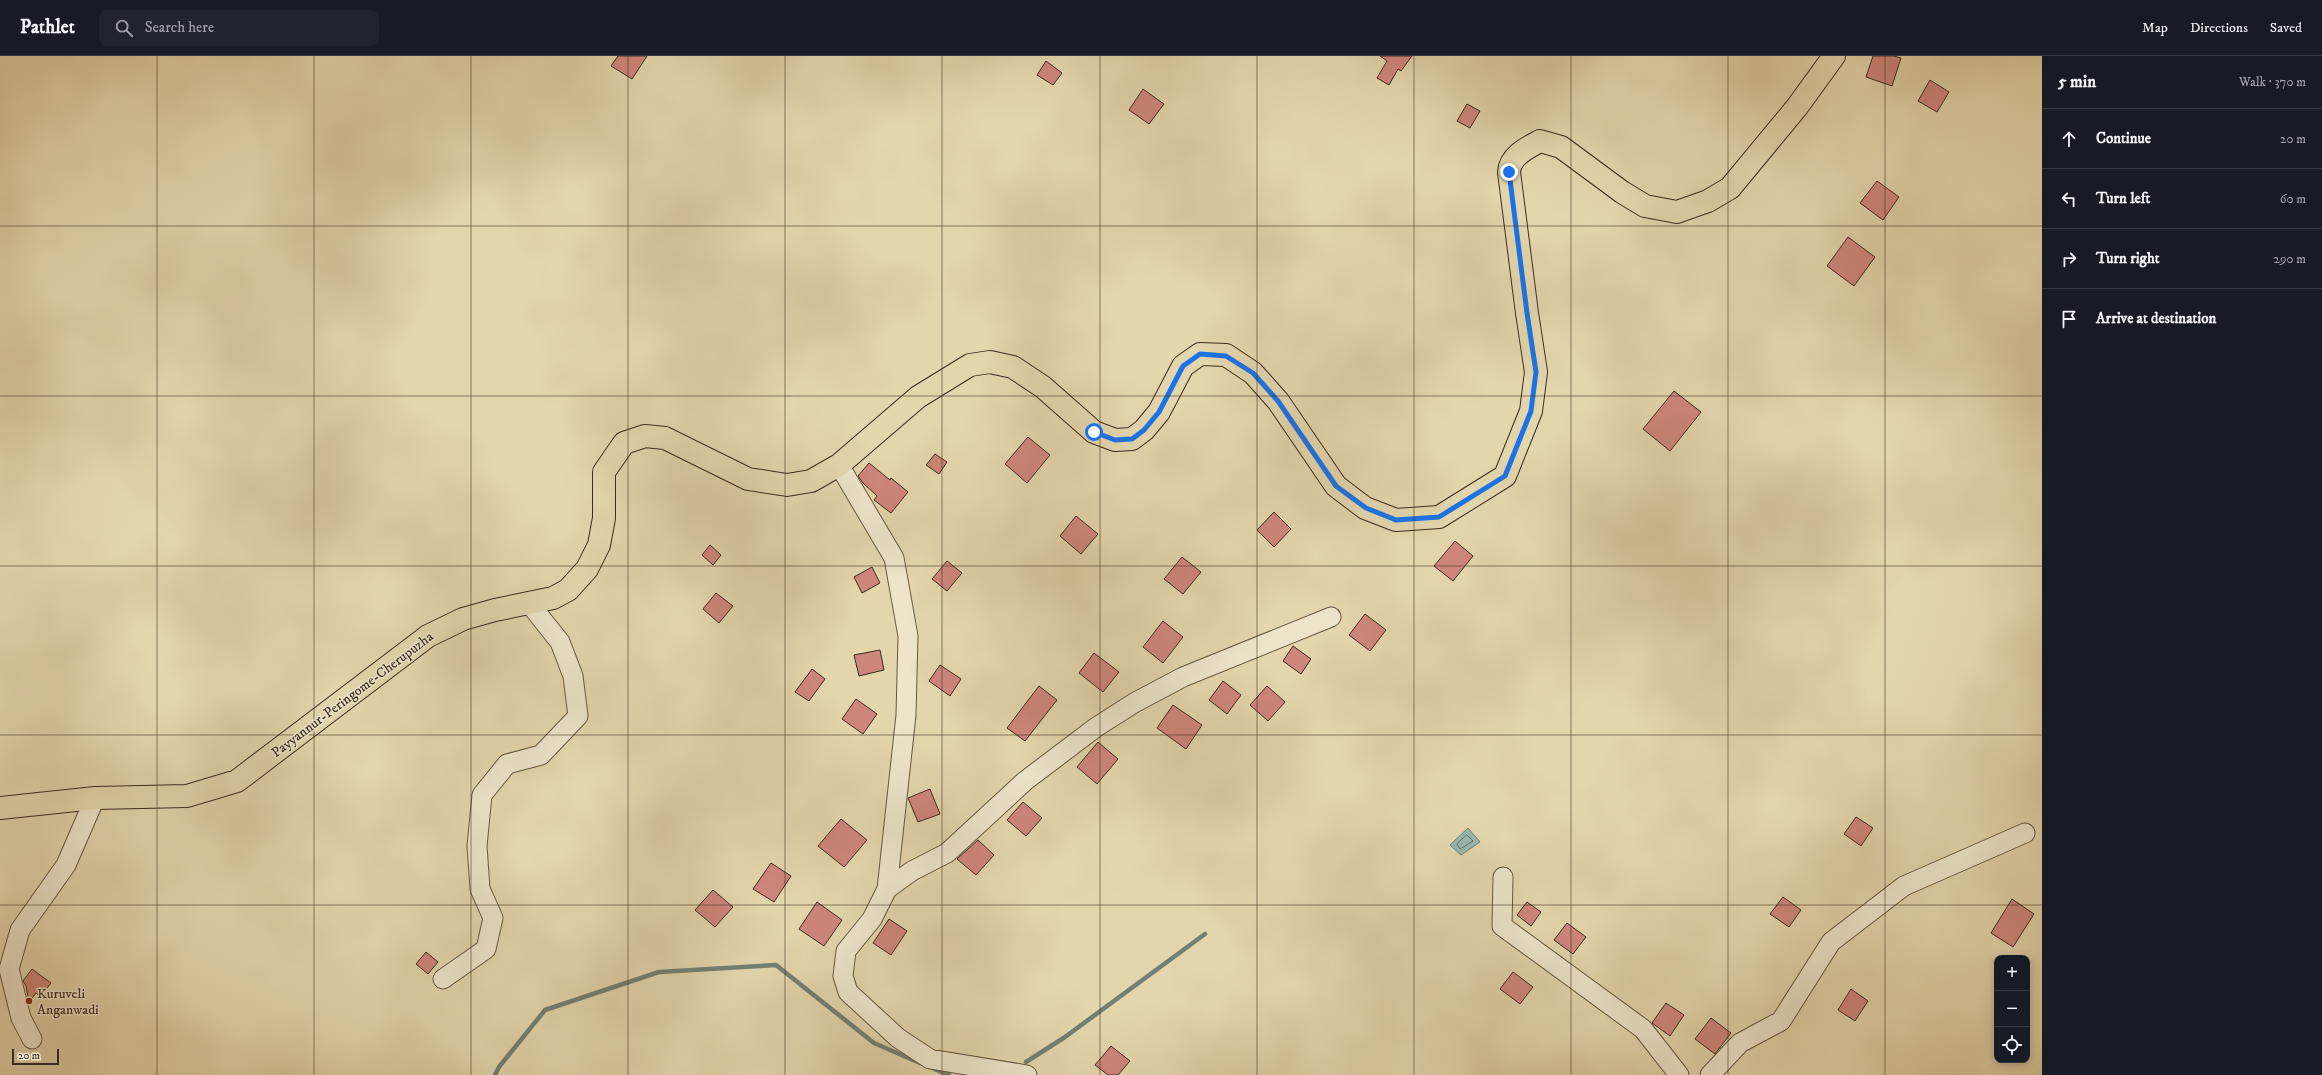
<!DOCTYPE html>
<meta charset="utf-8">
<style>
body{margin:0;font-family:"IM FELL DW Pica",serif;background:#20242c;color:#f1f3f6}
.controls{position:absolute;right:12px;bottom:12px;display:grid;overflow:hidden;border-radius:8px;box-shadow:0 2px 10px #0003}
.controls button{width:36px;height:36px;display:grid;place-items:center;padding:0;border:0;border-bottom:1px solid #363941;background:#171b24;color:#f1f3f6;font:20px sans-serif}
.scale{position:absolute;left:12px;bottom:10px;width:47px;box-sizing:border-box;padding-left:4px;border:2px solid #3d2b1e;border-top:0;font-size:11px;line-height:14px;white-space:nowrap;color:#3d2b1e;-webkit-text-stroke:3px #ede4c9;paint-order:stroke}
.stop{position:absolute;width:12px;height:12px;margin:-9px;border:3px solid #1a73e8;border-radius:50%;background:#fff}
.stop.end{background:#1a73e8;border-color:#fff;box-shadow:0 1px 4px #0008}
.list{margin:0;padding:0;list-style:none}
h2{display:flex;justify-content:space-between;align-items:center;height:52px;margin:0;padding:0 16px;font-size:17px}
h2 small{font-size:13px;font-weight:400;color:#9ea1a6}
.list li{display:grid;grid-template-columns:26px 1fr auto;gap:12px;align-items:center;box-sizing:border-box;height:60px;padding:0 16px;border-top:1px solid #363941}
.list b{display:block;font-size:15px;white-space:nowrap}
.list em{font-size:13px;font-style:normal;color:#9ea1a6}
.icon{flex:none;width:22px;height:22px;fill:none;stroke:currentColor;stroke-width:2;stroke-linecap:round;stroke-linejoin:round}
.map{position:relative;flex:none;width:2042px;height:1019px;overflow:hidden}
header{display:flex;align-items:center;gap:24px;box-sizing:border-box;height:56px;padding:0 20px;background:#171b24;border-bottom:1px solid #363941}
header strong{font-size:19px}
nav{display:flex;gap:22px;margin-inline-start:auto;font-size:14px}
.search{width:280px;height:36px;background:#20242c;display:flex;align-items:center;gap:10px;box-sizing:border-box;padding:0 14px;border-radius:8px;color:#9ea1a6;font-size:15px}
main{display:flex}
aside{flex:1;background:#171b24}
.map>svg:first-child{display:block}
</style>
<header>
<strong>Pathlet</strong>
<div class="search"><svg class="icon" aria-label="search" viewBox="0 0 24 24"><circle cx="10" cy="10" r="6"/><path d="M15 15l6 6"/></svg>Search here</div>
<nav><a>Map</a><a>Directions</a><a>Saved</a></nav>
</header>
<main>
<div class="map">
<svg width="2042" height="1019" viewBox="0 0 2042 1019">
<rect width="100%" height="100%" fill="#e3d5ac"/>
<filter id="stains"><feTurbulence type="fractalNoise" baseFrequency=".005" numOctaves="4"/><feColorMatrix values="0 0 0 0 .2 0 0 0 0 .09 0 0 0 0 .02 0 0 0 .5 -.17"/></filter>
<radialGradient id="worn" r=".72"><stop offset=".6" stop-color="#630" stop-opacity="0"/><stop offset="1" stop-color="#630" stop-opacity=".3"/></radialGradient>
<path fill="#96b8af" stroke="#728075" d="M1468,772L1480,786L1461,799L1450,789Z"/>
<g fill="none" stroke-linecap="round" stroke-linejoin="round">
<path stroke="#6a7266" stroke-width="1" d="M1467,779L1473,785L1460,793L1457,788Z"/>
<path stroke="#728075" stroke-width="4.5" d="M1026,1006L1065,981L1205,878
M932,1012L949,1019
M495,1019L499,1011L545,954L659,916L776,909L874,987L920,1007"/>
</g>
<path fill="#ce867a" stroke="#3d2b1e" d="M618,0H647L632,23L611,10Z
M1380,0H1412L1401,15L1398,13L1389,29L1377,22L1387,5Z
M1873,0H1894L1901,2L1892,30L1866,21Z
M1046,5L1062,17L1053,29L1037,19Z
M1930,24L1949,36L1937,56L1918,45Z
M1143,33L1164,48L1149,68L1129,54Z
M1467,48L1480,55L1470,72L1457,65Z
M1877,125L1899,141L1883,164L1860,147Z
M1848,181L1875,201L1854,230L1827,210Z
M1674,335L1701,356L1670,395L1643,373Z
M1028,381L1050,399L1027,427L1005,408Z
M935,398L947,406L939,418L926,409Z
M869,407L890,424L891,422L908,436L891,457L874,444L877,440L863,427L858,420Z
M1274,456L1291,473L1274,491L1257,474Z
M1076,460L1098,478L1081,498L1060,480Z
M1455,485L1473,500L1453,525L1434,510Z
M710,489L721,499L713,509L702,499Z
M1182,501L1201,516L1183,538L1164,523Z
M947,505L962,517L947,535L932,523Z
M872,511L880,527L862,537L854,521Z
M716,537L733,550L719,567L703,553Z
M1365,558L1386,574L1370,595L1349,579Z
M1163,565L1183,581L1163,607L1143,591Z
M1293,590L1311,603L1301,618L1283,605Z
M880,594L884,614L859,620L854,599Z
M1094,597L1119,616L1103,636L1079,617Z
M940,609L961,623L950,640L929,625Z
M812,613L825,623L809,645L795,636Z
M1223,625L1241,639L1227,658L1209,644Z
M1039,630L1057,644L1025,685L1007,672Z
M1267,630L1285,646L1268,665L1250,649Z
M856,643L877,658L863,678L842,663Z
M1173,649L1202,669L1186,693L1157,672Z
M1098,686L1118,703L1097,728L1077,711Z
M930,733L940,758L918,766L908,742Z
M1023,746L1042,762L1026,780L1007,764Z
M1856,761L1873,772L1861,790L1844,778Z
M841,763L867,784L844,811L818,790Z
M978,784L994,799L976,819L957,803Z
M771,807L791,820L774,846L753,833Z
M713,834L733,851L715,871L695,854Z
M1783,841L1801,854L1789,871L1770,858Z
M2012,843L2034,858L2013,891L1991,877Z
M817,846L842,864L824,890L799,873Z
M1527,846L1541,856L1531,870L1517,859Z
M889,863L907,875L891,899L873,887Z
M1567,867L1586,881L1573,898L1554,884Z
M426,896L438,906L428,918L416,908Z
M32,913L51,927L40,941L36,937L29,946L26,930L23,925Z
M1513,916L1533,931L1520,948L1500,933Z
M1851,933L1868,945L1855,965L1838,954Z
M1666,947L1684,959L1670,980L1652,967Z
M1711,962L1731,977L1715,998L1695,983Z
M1111,990L1130,1005L1118,1019H1108L1095,1009Z"/>
<g fill="none" stroke-linecap="round" stroke-linejoin="round">
<g stroke="#665642" stroke-width="21">
<path id="minor" d="M839,409L894,502L908,580L906,659L887,833L872,863L846,895L843,920L848,936L898,982L930,1003L1027,1019
M1503,821L1502,870L1643,973L1679,1019
M887,833L912,815L947,797L1025,725L1095,672L1134,647L1183,621L1331,561
M443,923L486,893L493,862L480,833L477,790L482,739L507,708L541,699L578,660L573,620L560,586L529,547
M32,983L21,962L9,913L20,874L66,809L95,742
M1710,1019L1740,987L1781,965L1831,886L1904,830L2025,777"/>
</g>
<g stroke="#3d2b1e" stroke-width="24">
<path id="major" d="M0,752L95,742L187,740L237,725L428,580L463,563L495,554L553,542L568,534L587,513L599,489L604,462V416L624,387L645,380L665,382L748,423L787,429L811,425L839,409L918,341L970,309L990,306L1013,311L1043,331L1094,376L1115,384L1132,383L1144,374L1159,356L1183,310L1200,298L1226,299L1253,317L1278,345L1336,430L1365,452L1396,464L1439,461L1505,420L1531,355L1536,316L1527,257L1509,116C1510,100 1527,92 1540,85L1561,91L1622,136L1645,150L1677,156L1708,145L1730,132L1797,51L1834,0"/>
</g>
<use href="#minor" stroke="#ede4c9" stroke-width="19"/>
<use href="#major" stroke="#e3d5ac" stroke-width="22"/>
</g>
<g fill="none" stroke-linecap="round" stroke-linejoin="round">
<path stroke="#1a73e8" stroke-width="5" d="M1094,376L1115,384L1132,383L1144,374L1159,356L1183,310L1200,298L1226,300L1253,317L1278,345L1336,430L1366,452L1396,464L1439,461L1505,420L1531,355L1536,316L1527,257L1509,116"/>
</g>
<path fill="none" stroke="#3d2b1e" stroke-width="1" stroke-opacity="0.55" d="M157,0V1019M314,0V1019M471,0V1019M628,0V1019M785,0V1019M942,0V1019M1100,0V1019M1257,0V1019M1414,0V1019M1571,0V1019M1728,0V1019M1885,0V1019M0,170H2042M0,340H2042M0,510H2042M0,679H2042M0,849H2042"/>
<circle fill="#8f2418" stroke="#ede4c9" stroke-width="1.5" cx="29" cy="945" r="4"/>
<g text-anchor="middle" stroke-width="3" stroke-linejoin="round" paint-order="stroke">
<g font-size="14" fill="#3d2b1e" stroke="#ede4c9">
<text transform="translate(352 638) rotate(-37)" y="5">Payyannur-Peringome-Cherupuzha</text>
</g>
<g font-size="14" fill="#3d2b1e" stroke="#ede4c9" text-anchor="start">
<text x="37" y="942">Kuruveli<tspan x="37" dy="16">Anganwadi</tspan></text>
</g>
</g>
<rect width="100%" height="100%" filter="url(#stains)"/>
<rect width="100%" height="100%" fill="url(#worn)"/>
</svg>
<div class="controls">
<button>+</button>
<button>−</button>
<button><svg class="icon" aria-label="locate" viewBox="0 0 24 24"><circle cx="12" cy="12" r="6"/><path d="M12 2v4M12 18v4M2 12h4M18 12h4"/></svg></button>
</div>
<div class="scale">20 m</div>
<div class="stop" style="left:1094px;top:376px"></div>
<div class="stop end" style="left:1509px;top:116px"></div>
</div>
<aside>
<h2>5 min<small>Walk · 370 m</small></h2>
<ul class="list">
<li><svg class="icon" aria-label="ahead" viewBox="0 0 24 24"><path d="M12 20V5M6 11l6-6 6 6"/></svg><div><b>Continue</b></div><em>20 m</em></li>
<li><svg class="icon" aria-label="left" viewBox="0 0 24 24"><path d="M17 20v-9H6M10 6l-5 5 5 5"/></svg><div><b>Turn left</b></div><em>60 m</em></li>
<li><svg class="icon" aria-label="right" viewBox="0 0 24 24"><path d="M7 20v-9h11M14 6l5 5-5 5"/></svg><div><b>Turn right</b></div><em>290 m</em></li>
<li><svg class="icon" aria-label="arrive" viewBox="0 0 24 24"><path d="M6 21V4h12l-3 4 3 4H6"/></svg><div><b>Arrive at destination</b></div></li>
</ul>
</aside>
</main>
